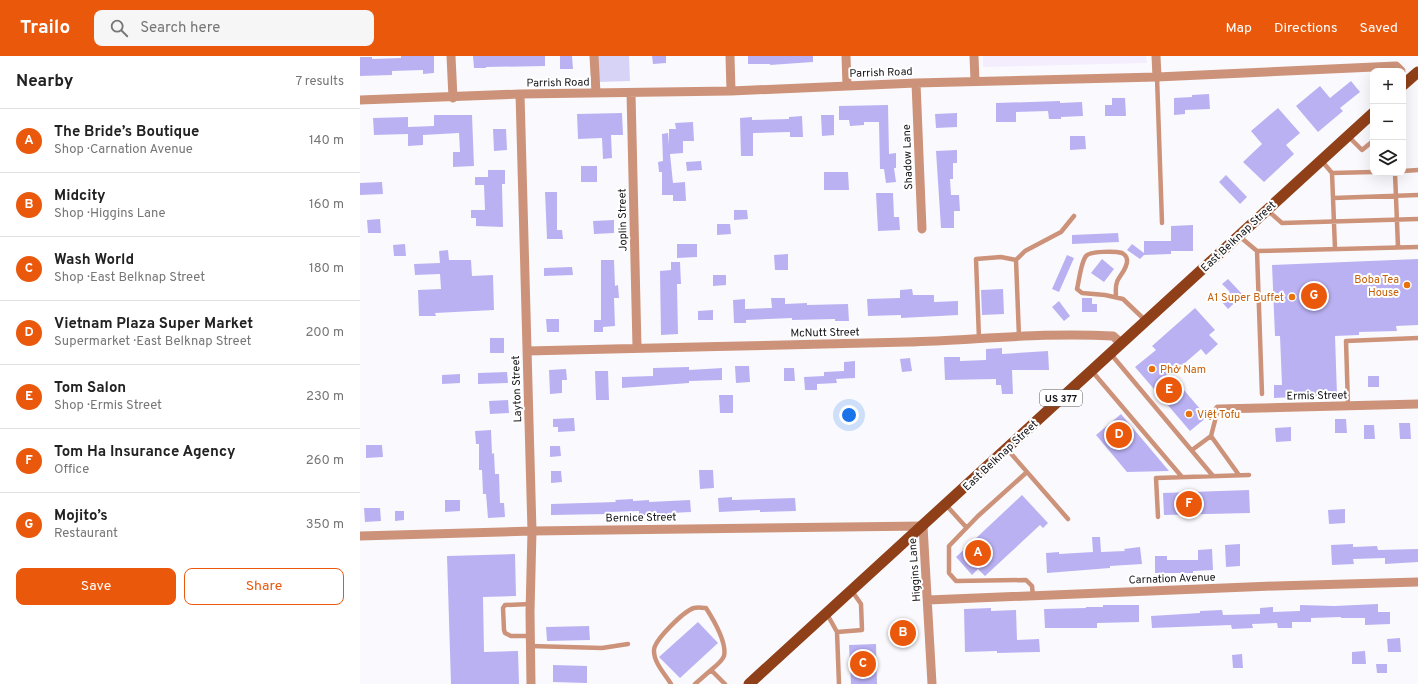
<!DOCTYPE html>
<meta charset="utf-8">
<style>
body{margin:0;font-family:Overpass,sans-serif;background:#f6f6f6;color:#222}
.controls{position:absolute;right:12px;top:12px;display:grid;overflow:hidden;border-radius:8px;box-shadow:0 4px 16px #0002}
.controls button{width:36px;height:36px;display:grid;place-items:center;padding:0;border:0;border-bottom:1px solid #e0e0e0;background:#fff;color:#222;font:20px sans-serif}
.you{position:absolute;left:489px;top:359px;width:14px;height:14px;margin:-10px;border:3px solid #fff;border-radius:50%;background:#1a73e8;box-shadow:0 0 0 6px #1a73e833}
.badge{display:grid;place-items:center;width:26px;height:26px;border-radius:50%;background:#ea580c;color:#fff;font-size:13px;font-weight:700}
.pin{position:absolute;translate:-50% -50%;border:2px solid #fff;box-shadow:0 1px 4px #0006}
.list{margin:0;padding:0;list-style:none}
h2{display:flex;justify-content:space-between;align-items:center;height:52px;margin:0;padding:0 16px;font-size:17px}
h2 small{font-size:13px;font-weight:400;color:#767676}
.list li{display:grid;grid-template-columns:26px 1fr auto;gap:12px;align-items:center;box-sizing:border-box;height:64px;padding:0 16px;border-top:1px solid #e0e0e0}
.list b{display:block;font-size:15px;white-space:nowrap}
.list p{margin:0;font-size:13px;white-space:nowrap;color:#767676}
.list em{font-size:13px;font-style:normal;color:#767676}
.actions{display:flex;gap:8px;padding:12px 16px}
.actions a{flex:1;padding:9px 0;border:1px solid #ea580c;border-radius:8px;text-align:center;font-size:14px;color:#ea580c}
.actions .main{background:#ea580c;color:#fff}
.icon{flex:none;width:22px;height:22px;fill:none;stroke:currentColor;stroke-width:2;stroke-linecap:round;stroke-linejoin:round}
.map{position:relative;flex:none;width:1058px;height:628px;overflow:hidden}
header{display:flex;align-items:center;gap:24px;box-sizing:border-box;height:56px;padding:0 20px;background:#ea580c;color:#fff}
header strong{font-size:19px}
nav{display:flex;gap:22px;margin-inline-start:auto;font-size:14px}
.search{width:280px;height:36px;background:#f6f6f6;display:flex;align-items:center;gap:10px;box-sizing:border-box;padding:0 14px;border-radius:8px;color:#767676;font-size:15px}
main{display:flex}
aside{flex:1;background:#fff}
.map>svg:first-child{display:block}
</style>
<header>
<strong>Trailo</strong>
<div class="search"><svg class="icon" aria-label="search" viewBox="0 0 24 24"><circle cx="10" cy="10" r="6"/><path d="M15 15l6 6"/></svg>Search here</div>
<nav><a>Map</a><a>Directions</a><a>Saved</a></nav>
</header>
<main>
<aside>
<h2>Nearby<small>7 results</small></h2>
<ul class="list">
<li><span class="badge">A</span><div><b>The Bride’s Boutique</b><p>Shop · Carnation Avenue</p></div><em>140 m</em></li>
<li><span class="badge">B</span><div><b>Midcity</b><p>Shop · Higgins Lane</p></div><em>160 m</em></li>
<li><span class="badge">C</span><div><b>Wash World</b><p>Shop · East Belknap Street</p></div><em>180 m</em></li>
<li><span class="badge">D</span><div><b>Vietnam Plaza Super Market</b><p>Supermarket · East Belknap Street</p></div><em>200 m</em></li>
<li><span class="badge">E</span><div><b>Tom Salon</b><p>Shop · Ermis Street</p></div><em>230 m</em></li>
<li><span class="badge">F</span><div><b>Tom Ha Insurance Agency</b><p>Office</p></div><em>260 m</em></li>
<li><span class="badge">G</span><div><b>Mojito’s</b><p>Restaurant</p></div><em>350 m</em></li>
</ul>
<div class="actions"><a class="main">Save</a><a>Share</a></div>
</aside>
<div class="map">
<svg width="1058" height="628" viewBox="0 0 1058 628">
<rect width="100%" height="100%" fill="#fafafe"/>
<path fill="#f4edfe" d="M623,0H786L787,7L623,11Z"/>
<path fill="#d7d3f6" d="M238,0H269L270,25L238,26Z"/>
<path fill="#bab1f3" d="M41,0H74V17L63,18V14L32,15V19L0,20V1H12V3L41,2Z
M113,0H185V10L126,11V12H114Z
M200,0H212L213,13H200Z
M292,0H306V7L293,8Z
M388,0H453V6L410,9V8H388Z
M991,25L1000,36L980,52L983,55L958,76L936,50L960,30L970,42Z
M849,38L850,53L825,54V58L814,59V42L832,41V39Z
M752,42H765L766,60H745V49H752Z
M700,45V47L722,46L723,60L701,61V63H689L688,55L656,56V66H636V47Z
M528,49L529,98L536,97V112H534L536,126L526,127L524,113H520L519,66H504V69L490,70L489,64H479V50Z
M918,52L940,77L926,89L934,98L904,126L883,106L902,88L891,75Z
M262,57L263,79H251L252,102L243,103L242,82L218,83L217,58Z
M597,57V71L576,72L575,58Z
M74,59H112L114,110L93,111V96H100L99,77L63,79V89L48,90V78L14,79L13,62L48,61V71L74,70Z
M461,59H474V79L462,80Z
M442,60L443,81H430V76L393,77V100H381L380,62L392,61V64L429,63V61Z
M333,66L334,85H323V97L310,98L313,127L325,126L326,145H313V139H302V116H299L298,106L303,105L302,78L308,77L309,89V73H316L315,67Z
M133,73H146L147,94L134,95Z
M710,80H725L726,93L710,94Z
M597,94V107H593V123H590L591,139H599L600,155H594V172H581L576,95Z
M341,105L342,114L327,115L326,106Z
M221,110H237V126H221Z
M128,114H145V128H142L143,171L116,170V162H111V154H125L124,129H115V121H128Z
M464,116H488L489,134H464Z
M866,119L887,141L880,148L859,126Z
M22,126L23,138L0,139V127Z
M185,136H197V174H202L203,183H187Z
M516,137H533L534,161H539L540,174L518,175Z
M374,154H387L388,163L374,164Z
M20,163L21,177H8L7,164Z
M254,164V177L234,178L233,165Z
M357,168H370L371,178L357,179Z
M833,169V195H811V198L784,199L780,203L767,194L772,188L784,197V185H811V170Z
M758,177L759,186L712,188V179Z
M45,188L46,200H34L33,189Z
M317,188H337V201L317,202Z
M88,194L89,204H111L112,220L133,219L134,254L75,257L76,260H59L58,234L81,233L80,218L55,219L54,208L80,207L79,195Z
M428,198V214H415L414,199Z
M707,199L714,202L699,236L692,233Z
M742,203L754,213L744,226L731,217Z
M1058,203V269L1036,270L1037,275L999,276V279L975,280L977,339L914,342V329H922L920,280H915L912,209Z
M241,204H254L255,230L258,229L259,242H254L255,270L243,271V276H234V264H241Z
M311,206H320L321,228H317L318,278L301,279L300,215L311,214Z
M212,211L213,219L184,220V212Z
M353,219H366V229L353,230Z
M868,223L883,239L868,253L861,245L870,236L862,228Z
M552,233L553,239H574V246L598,245V259L541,262V259L508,260L507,243L540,242V234Z
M643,233L644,258L622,259L621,234Z
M411,242H425V248L447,247V249L488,248L489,265H475V263L432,264V262L386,264V267H374L373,244L385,243V253L412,252Z
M722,242H732V248H737V256H722Z
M699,245L710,260L704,265L692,251Z
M835,252L855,274L849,279L858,288L846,299L841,293L811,319L847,361L830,375L775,311L796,294L792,290Z
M353,254V264H338V255Z
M186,263H199V276H187Z
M130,282H144V297H130Z
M642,292V298L688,295L689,314H652L653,338H642L641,329H636V323L585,324L584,301H600V305L626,304V293Z
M550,302L552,315L542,316L540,303Z
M495,305V322L476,323L477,327L457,328V334H445L444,321L464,320V316L484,315V306Z
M375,310H389L390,326L376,327Z
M329,311V314L362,312V324L329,325V327L262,332V321L293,320V312Z
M424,312H434L435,325H424Z
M206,313L207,324H202V337L190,338L189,314Z
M235,315H248L249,344H236Z
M147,316L148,327L118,328V317Z
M100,318V327L82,328V319Z
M1008,320H1019V331H1008Z
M359,339H373V357H360Z
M148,344L149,357L130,358L129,345Z
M761,358L809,415L767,416L736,379Z
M214,362L215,375L198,376V371H193V363Z
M975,363H986L987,377H975Z
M1039,367H1050L1051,383H1040Z
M1004,369H1014L1015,383H1004Z
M931,371V385L916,386L915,372Z
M131,374L132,398L134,397L135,418H139L140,447H144L145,461L128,462L126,438H123L122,414H119V388H116L115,375Z
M6,389H22L23,401L6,402Z
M190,390H200L201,400L190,401Z
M339,414H353L354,432L340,433Z
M191,415H201L202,426L191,427Z
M889,434L890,457L804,459L803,437Z
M662,439L688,467L683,472L680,469L625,520L618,513L612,519L596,501Z
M372,441V444L435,442L436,455L400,456V454L359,456L358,442Z
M273,443V445L289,444V446L330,444L331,456L311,457V460H297V459H279V455L248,456V458L191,459V448L256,446L255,444Z
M85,444H100V455L85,456Z
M4,452H20L21,465L5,466Z
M985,453V467L969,468L968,454Z
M35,455H44V464L35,465Z
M732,481H740L741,496L765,495L764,493L780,491L782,508L750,510V512L687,517L686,497L699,496V498L733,496Z
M880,488V510L866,511L865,489Z
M993,488V491L1017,490L1018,494L1058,493V506L1025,508V502L993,503L994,508L972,509L971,489Z
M852,493L853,514L833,515V517H795V500H807V504H838V494Z
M155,498L156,540L123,541L124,596L158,595L159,628H91L87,500Z
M1018,548V556H1030V568L1005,569V562H981V561L951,562V566H932V572H918L917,567L892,568L893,572L872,573L871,569L792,572L791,560L840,557V555L862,554L863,559L900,558V552L913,551V556L940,555V549L974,550Z
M743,549H779V566L737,567V572H685L684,553L726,552V551H743Z
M631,552V555L656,554L657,584L679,583L680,596L637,597V595L605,596L604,553Z
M338,566L358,587L320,622L299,601Z
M552,566L553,587H534L533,567Z
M229,570L230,584L187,585L186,571Z
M1040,582L1041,596H1028L1027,583Z
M516,588L517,628H491L489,589Z
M1005,595L1006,608H992V596Z
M882,598L883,612H873L872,599Z
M1016,608H1027V617H1017Z
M193,609L227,610V627L193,626Z"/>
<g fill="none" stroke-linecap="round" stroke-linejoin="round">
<path stroke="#cd937a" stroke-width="4.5" d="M797,21L802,167
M988,80L1002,94L1013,85
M961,104L972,117L1013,116
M1043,115L1058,114
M972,117L973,142L1058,139
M1035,117L1038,191
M973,142L975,193
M907,154L922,167L1058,163
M879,180L897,195L1058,191
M897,195L902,338
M656,204L665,195L701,176L714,160
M756,241C756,236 755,231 757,226C759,220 768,212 767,204C767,201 764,198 762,197C755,195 730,195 726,200C721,206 719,225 717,233L722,237L745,239L763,243L786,265
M619,283L616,203L641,201L656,204L659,281
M750,297L853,420
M731,314L822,421
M988,350L986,285L1058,282
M851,380L879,419
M647,393L708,463
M832,394L851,380L858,353
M667,416L618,460L589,490V517L596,525L666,524L672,530L673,540
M586,449L606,471
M798,461L796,422L889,419
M170,548L145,549L143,552L144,574L145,577L151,580H170
M467,558L477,576L479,628
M477,576L502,574L501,548L492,535
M170,590L242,592L268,588
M311,628C305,618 294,607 294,595C293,585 324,555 334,552C338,551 342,552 346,552C353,563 367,587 364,600C362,605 356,610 351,614L365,628
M335,628L351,614"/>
<path stroke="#cd937a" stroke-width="9" d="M91,0L93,42
M234,0L236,37
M370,0L371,35
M486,0L487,30
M614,0L615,25
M796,0L797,21
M556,27L562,173
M271,37L277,291
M160,38L172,475L170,556L171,628
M0,44L160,38L371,35L556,27L797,21L1036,10L1041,15
M167,295C294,291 421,290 548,286C616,284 684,276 753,280L761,287
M858,353L1058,348
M0,480L172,475L563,470L572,628
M568,544L915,530L1058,526"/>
<path stroke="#904018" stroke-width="11" d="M1043,29L1058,16
M389,628L1013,57"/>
</g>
<g fill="#e8710a" stroke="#fff" stroke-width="1.5">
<circle cx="1047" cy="229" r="4"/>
<circle cx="932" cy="241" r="4"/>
<circle cx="792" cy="313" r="4"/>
<circle cx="829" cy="358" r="4"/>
</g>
<g text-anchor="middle" stroke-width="4" stroke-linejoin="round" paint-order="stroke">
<rect fill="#fff" stroke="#5b5a5d" stroke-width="1" x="680" y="334" width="42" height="16" rx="3"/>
<g font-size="10" font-weight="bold" fill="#151418">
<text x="701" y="346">US 377</text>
</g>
<g font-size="11" fill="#151418" stroke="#fff">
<text transform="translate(521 16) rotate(-2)" y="4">Parrish Road</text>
<text transform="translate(198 26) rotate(-1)" y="4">Parrish Road</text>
<text transform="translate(547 101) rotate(-92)" y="4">Shadow Lane</text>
<text transform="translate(262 164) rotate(-91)" y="4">Joplin Street</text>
<text transform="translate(878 180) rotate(-43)" y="4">East Belknap Street</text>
<text transform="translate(465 276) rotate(-1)" y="4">McNutt Street</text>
<text transform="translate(156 333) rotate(-92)" y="4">Layton Street</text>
<text transform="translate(957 339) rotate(-1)" y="4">Ermis Street</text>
<text transform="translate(640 399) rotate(-43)" y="4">East Belknap Street</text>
<text transform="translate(281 461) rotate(-1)" y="4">Bernice Street</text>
<text transform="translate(554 514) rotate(-94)" y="4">Higgins Lane</text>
<text transform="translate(812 522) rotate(-2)" y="4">Carnation Avenue</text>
</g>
<g font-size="11" fill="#c56008" stroke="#fff" text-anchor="end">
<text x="1039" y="227">Boba Tea<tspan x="1039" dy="13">House</tspan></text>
<text x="924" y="245">A1 Super Buffet</text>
<text x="800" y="317" text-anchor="start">Phở Nam</text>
<text x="837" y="362" text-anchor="start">Việt Tofu</text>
</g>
</g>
</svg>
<div class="controls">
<button>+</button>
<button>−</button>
<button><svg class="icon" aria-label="layers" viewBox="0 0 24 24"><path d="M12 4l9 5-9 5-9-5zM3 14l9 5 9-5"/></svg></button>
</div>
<div class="you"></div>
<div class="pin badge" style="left:618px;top:497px">A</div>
<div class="pin badge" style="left:543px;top:577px">B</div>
<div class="pin badge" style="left:503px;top:608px">C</div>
<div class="pin badge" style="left:759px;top:379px">D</div>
<div class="pin badge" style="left:809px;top:334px">E</div>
<div class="pin badge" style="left:829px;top:448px">F</div>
<div class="pin badge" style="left:954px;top:240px">G</div>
</div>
</main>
